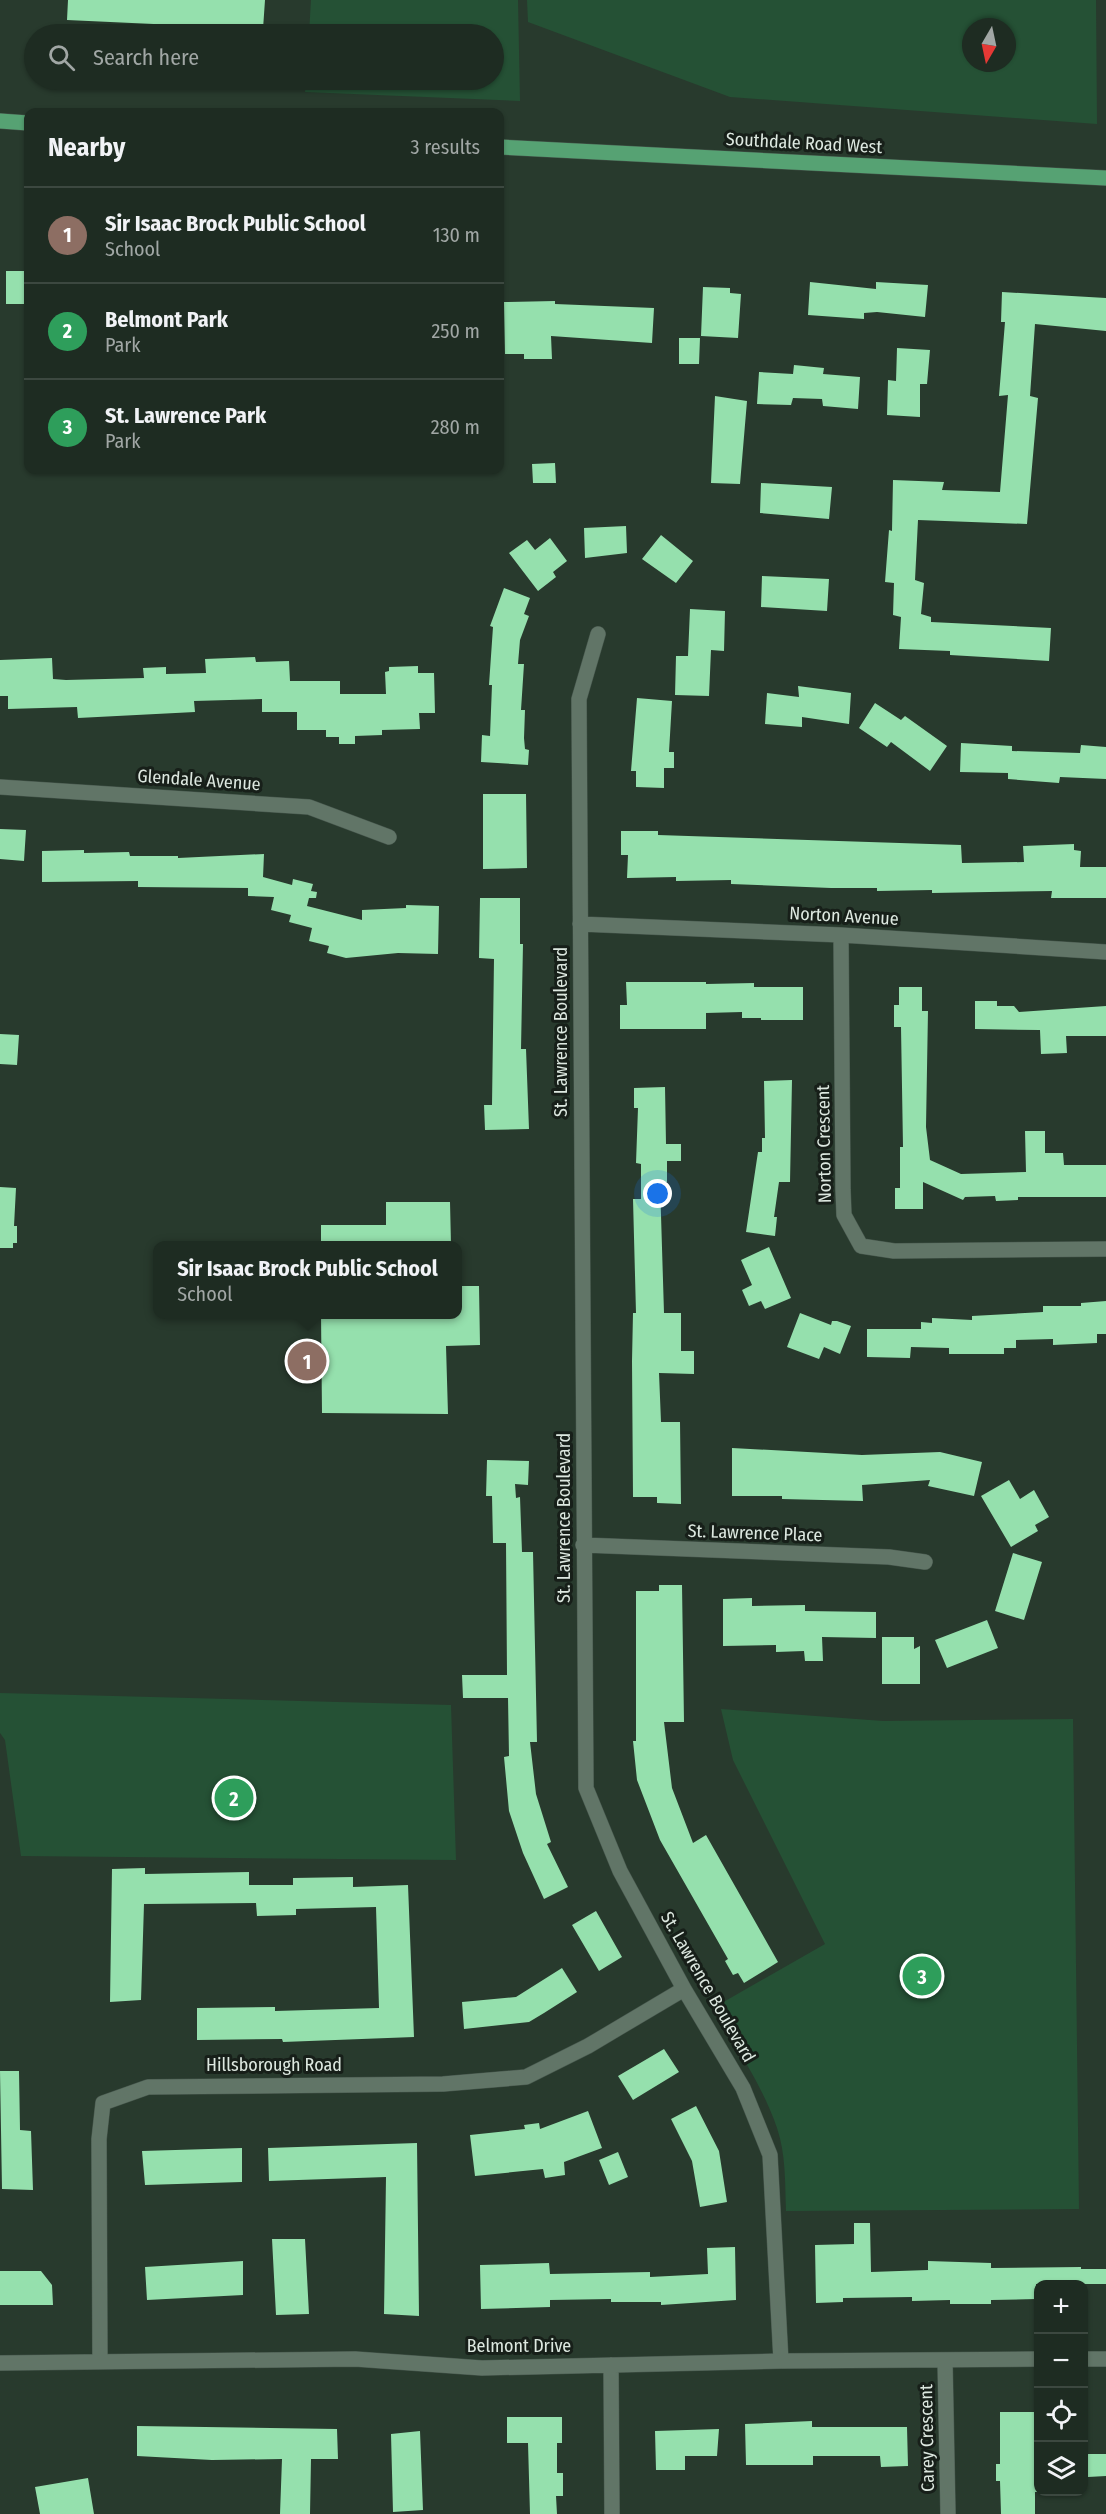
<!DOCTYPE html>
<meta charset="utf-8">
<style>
body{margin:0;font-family:"Fira Sans Condensed",sans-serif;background:#26342a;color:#f1f3f6}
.controls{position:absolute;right:18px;bottom:18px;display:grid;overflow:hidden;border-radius:12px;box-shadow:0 2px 4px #0004}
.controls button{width:54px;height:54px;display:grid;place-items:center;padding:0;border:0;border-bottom:2px solid #3c4840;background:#1e2c22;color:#f1f3f6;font:30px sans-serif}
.compass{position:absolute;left:962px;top:18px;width:54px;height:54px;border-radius:50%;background:#1e2c22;box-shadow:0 2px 4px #0004;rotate:189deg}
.you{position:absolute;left:658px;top:1194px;width:21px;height:21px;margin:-15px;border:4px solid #fff;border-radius:50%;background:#1a73e8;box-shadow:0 0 0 9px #1a73e833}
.badge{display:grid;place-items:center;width:39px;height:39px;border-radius:50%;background:#c6a6f0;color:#fff;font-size:20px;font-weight:700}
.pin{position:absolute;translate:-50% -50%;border:3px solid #fff;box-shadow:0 2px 6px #0006}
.popup{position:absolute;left:153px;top:1241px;width:309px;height:78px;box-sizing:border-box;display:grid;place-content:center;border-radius:12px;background:#1e2c22;filter:drop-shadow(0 2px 4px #0005);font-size:20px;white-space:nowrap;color:#a1a7a5}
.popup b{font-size:22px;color:#f1f3f6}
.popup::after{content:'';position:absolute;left:50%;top:100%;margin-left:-12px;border:12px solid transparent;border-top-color:#1e2c22}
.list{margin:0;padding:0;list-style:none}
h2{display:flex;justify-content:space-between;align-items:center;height:78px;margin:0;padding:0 24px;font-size:26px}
h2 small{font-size:20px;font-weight:400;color:#a1a7a5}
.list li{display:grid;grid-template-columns:39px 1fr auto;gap:18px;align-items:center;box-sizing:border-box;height:96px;padding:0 24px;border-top:2px solid #3c4840}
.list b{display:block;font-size:22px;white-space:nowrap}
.list p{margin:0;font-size:20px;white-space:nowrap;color:#a1a7a5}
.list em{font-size:20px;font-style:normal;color:#a1a7a5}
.icon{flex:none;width:33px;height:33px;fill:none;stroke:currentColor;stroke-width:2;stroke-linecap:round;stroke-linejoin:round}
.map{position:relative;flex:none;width:1106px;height:2514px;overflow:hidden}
.search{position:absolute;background:#1e2c22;box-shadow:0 2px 4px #0004;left:24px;top:24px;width:480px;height:66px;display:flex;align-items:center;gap:15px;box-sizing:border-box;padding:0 21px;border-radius:33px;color:#a1a7a5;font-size:22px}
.panel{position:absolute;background:#1e2c22;box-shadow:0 2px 4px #0004;left:24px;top:108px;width:480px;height:366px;border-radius:12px}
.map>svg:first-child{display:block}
</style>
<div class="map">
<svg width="1106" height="2514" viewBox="0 0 1106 2514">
<rect width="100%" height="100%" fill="#283a2d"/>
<path fill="#255135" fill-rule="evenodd" d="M311,0H518L520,101L305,92L306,80H494V34H309Z
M527,0H1096L1097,124L730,97L528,22ZM971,27H1007V63H971Z
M0,1693L451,1705L456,1860L21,1856L5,1740L0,1733Z
M721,1709L883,1721L1073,1719L1079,2209L786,2211C785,2184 786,2154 777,2128C763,2086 735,2046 713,2008L825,1944L733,1760Z"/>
<path fill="#95e0ad" d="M68,0H265L263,29L67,20Z
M6,271H28V304H6Z
M810,282L876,289V282L928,285L925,317L877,312L864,313V319L808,315Z
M703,287L730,288V293L741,294L738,338L701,336Z
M1002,292L1106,298V331L1035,324L1030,396L1038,398L1027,524L918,520L915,580L924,583L921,614L931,617V622L1051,628L1049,661L950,655V651L899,649L901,617L893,615L894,583L885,582L889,530L892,531L893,480L944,482L942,490L1000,492L1008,395L999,396L1005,322H1001Z
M555,301V304L654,308L652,343L551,336L552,359H524V354H505L504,302Z
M679,338H700L699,364H679Z
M897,348L930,350L927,384H920V417L887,415L888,380L896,381Z
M794,365L824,368L823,374L860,377L858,409L823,406L822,399L793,398L791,405L757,404L759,372L793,374Z
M715,396L747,401L740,484L711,483Z
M555,463L556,483H533L532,464Z
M761,483L832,487L829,519L760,513Z
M626,526L627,553L585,558L584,528Z
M661,535L693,561L676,583L642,559Z
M550,538L567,561L553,572L556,577L538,591L509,553L527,540L535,550Z
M762,576L829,579L827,611L761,607Z
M504,588L530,598L524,614L529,616L520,640L518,664H524L521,710H525L524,738L525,749L529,750L528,765L481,762L482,735L490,736L492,685H489L493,627L490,626Z
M690,609L725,611L724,651L711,650L709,696L675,695L676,656H688Z
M255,657L256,662L289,661L290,681H340V694H386L385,672L389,671V667L418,666V673H434L435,713H419L420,729L382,730V735L355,736V744H339V737H326V730H297V712H262V699L194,701L195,712L78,718L77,707L8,709V696H0V660L52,658L53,679L66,680L144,678L143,668L166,667V674L206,673L205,659Z
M798,686L851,693L849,724L802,717V727L765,724L767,693L799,697Z
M637,698L672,701L669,752H674V768H664V788L636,787V771H631Z
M875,703L901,720L905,716L947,746L930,771L891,742L887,747L859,728Z
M961,743L1012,746V751L1080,753L1081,745L1106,747V779L1060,777L1059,783L1008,779V773L960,772Z
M483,794H526L527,868L483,869Z
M0,829L26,830L24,861L0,859Z
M621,831H658V835L961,845L962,863L1024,862L1023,846L1074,844V850L1081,851L1080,867H1106V898H1051L1052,891L932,893V890L877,891V888H831L731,884V880L676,881V877L627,878L628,855H621Z
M84,850V853L129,852L130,856H178V858L264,854L263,877L292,885L293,879L313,884L311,891L317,892L316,898H309L307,906L362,920V910L406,908V905L439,906L438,954L398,953L346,958L327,953L329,946L309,941L312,928L289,922L291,915L271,910L274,897L248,896V888L138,887V881L42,882V851Z
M480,898H520V944H523L521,1049H526L529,1129L485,1130L484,1105H492L494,959L479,958Z
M626,982H706V984L754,983V987H803V1020H761V1018H742V1012L706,1013V1029H620V1005H627Z
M899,987H922V1011H928L926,1127L930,1160L961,1174L1026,1172L1025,1131H1045V1153H1063L1064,1165H1106V1197H1018V1200L996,1201L995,1196L965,1197L963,1200L923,1182V1209H895V1188H900V1147H903L901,1027H894V1005H899Z
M975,1001H997V1006H1014L1019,1012L1106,1006V1036H1066L1067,1053L1041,1054L1040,1030L975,1029Z
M0,1034L19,1035L17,1065L0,1064Z
M792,1080L790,1182H779L774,1217H777L775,1236L746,1232L758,1152H762V1138H765L764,1081Z
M665,1087L666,1144H681V1161H667V1182H660L664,1313H681V1351H694V1374L659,1373L661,1422H680L681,1504L657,1503V1497H633L632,1361L633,1313H636L633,1199H641V1164L636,1163L638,1108H634V1088Z
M0,1187L16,1188L14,1226H17V1243H13V1248H0Z
M386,1202H450L451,1245H321V1225H386Z
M769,1247L791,1298L765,1309L761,1301L749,1306L742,1290L752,1285L741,1260Z
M457,1286H479L480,1345L446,1346L448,1414L322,1413L321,1314H457Z
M1106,1301V1334H1097V1343L1053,1345V1339L1016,1340V1348H1004V1354H949V1348L911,1347L910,1358L867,1357V1329H921V1322L932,1323V1318L972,1320V1316L1043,1312V1306H1081V1303Z
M800,1313L831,1325L832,1321H837L851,1326L840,1354L824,1347L819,1359L787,1347Z
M732,1448L862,1455L940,1452L982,1462L974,1496L928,1486L930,1480L862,1485L863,1501L782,1499V1496H732Z
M487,1460L529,1461L528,1485L515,1484L516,1498L520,1497L522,1552H533L537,1742H530L536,1794L551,1842L547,1844L568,1887L544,1899L523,1853L509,1811L504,1757L509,1756L508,1698H463L462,1675H507L506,1543H493L492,1496H486Z
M1009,1480L1020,1499L1034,1490L1049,1517L1035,1525L1038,1531L1011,1547L981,1496Z
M1013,1553L1042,1562L1024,1620L995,1611Z
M659,1585H682L684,1722H664L672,1788L693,1843L706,1835L778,1962L744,1983L738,1973L733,1975L725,1961L728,1959L660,1840L637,1780L633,1741H636V1591H659Z
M752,1598V1606L805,1605V1611L876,1612V1638L822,1637L823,1661H805L804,1651L776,1652V1645L723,1646V1599Z
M987,1620L998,1648L947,1668L935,1640Z
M882,1637H914V1649L920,1646V1684H882Z
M145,1868V1874L249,1872V1885H293V1878L353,1877V1887L408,1885L414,2037L283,2042L282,2039L197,2040V2008L275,2007V2011L379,2008L376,1907L296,1909V1915L257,1916L256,1903L144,1904L141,2000L110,2002L112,1869Z
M596,1911L622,1957L599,1971L572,1925Z
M562,1968L577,1992L544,2013L529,2022L464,2029L462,2002L516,1997Z
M664,2049L679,2072L633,2100L618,2076Z
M0,2071H19L20,2130L31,2131L33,2190L2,2189Z
M696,2106L719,2151L727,2202L700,2207L692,2161L671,2119Z
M588,2111L602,2148L564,2162L565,2175L545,2178L543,2169L475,2176L470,2135L525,2129L524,2125L539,2123L540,2129Z
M417,2143L419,2316L384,2314L386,2177L269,2181L268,2148Z
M242,2148V2182L145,2185L142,2151Z
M618,2152L628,2177L609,2185L599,2160Z
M854,2223H870L871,2272L928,2270V2261L991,2263V2268L1081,2267V2269H1106V2284H1036V2299L991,2300V2304H950V2300L912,2301V2297L843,2298V2302L816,2303L815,2245L854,2244Z
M272,2239H305L309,2314L276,2315Z
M735,2247L736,2300L661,2305V2302H611V2299L550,2300V2307L481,2309L480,2265L549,2263L550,2274L650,2272V2277L708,2274L707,2248Z
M243,2261V2295L147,2300L145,2267Z
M0,2271H41L52,2285L53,2305H0Z
M1000,2412H1038V2492H1035V2514H1001L1000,2481H996V2464H1000Z
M507,2417H562V2443H557V2473H563V2496H556L557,2514H530L528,2443H507Z
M812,2421V2427H907L908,2466L881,2467L880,2456H813V2465H746L745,2424Z
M137,2426L337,2429L338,2459H311L310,2514H280L282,2459L212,2460L137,2456Z
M719,2429L717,2456H685V2470H656L655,2431Z
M420,2431L423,2510L393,2512L391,2434Z
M1088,2454H1106V2476L1088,2477Z
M88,2478L94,2514H40L35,2487Z"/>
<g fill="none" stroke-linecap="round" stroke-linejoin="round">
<g stroke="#45554b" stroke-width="16">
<path id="minor" d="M598,634L579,699L586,1788L620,1871L684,1989L743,2088L770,2155L781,2361
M0,787L309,807L389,837
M580,924L841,935L1106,952
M841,935L843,1190L844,1215L861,1246L894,1251L1106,1249
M583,1545L889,1557L925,1562
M1084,2359H1106
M945,2360L948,2514
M100,2362L99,2139L103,2103L148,2087L443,2084L526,2077L588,2046L684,1989
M0,2363L355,2359L482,2368L781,2361L1038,2359
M611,2365L612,2514"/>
</g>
<g stroke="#45554b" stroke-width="16">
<path id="major" d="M0,121L28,123
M500,147L1106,178"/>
</g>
<use href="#minor" stroke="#617567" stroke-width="15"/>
<use href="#major" stroke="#56a273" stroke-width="15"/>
</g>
<g text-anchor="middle" stroke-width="6" stroke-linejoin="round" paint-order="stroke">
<g font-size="18" fill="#dde8e0" stroke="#171f19">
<text transform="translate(804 143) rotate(3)" y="6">Southdale Road West</text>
<text transform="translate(199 780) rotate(4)" y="6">Glendale Avenue</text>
<text transform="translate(844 916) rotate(3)" y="6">Norton Avenue</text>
<text transform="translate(561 1032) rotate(-90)" y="6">St. Lawrence Boulevard</text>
<text transform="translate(824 1144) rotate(-91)" y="6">Norton Crescent</text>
<text transform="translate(564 1518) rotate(-90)" y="6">St. Lawrence Boulevard</text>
<text transform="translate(755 1533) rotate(2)" y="6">St. Lawrence Place</text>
<text transform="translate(708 1987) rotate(60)" y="6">St. Lawrence Boulevard</text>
<text x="274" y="2071">Hillsborough Road</text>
<text x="519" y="2352">Belmont Drive</text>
<text transform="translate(927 2438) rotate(-91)" y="6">Carey Crescent</text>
</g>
</g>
</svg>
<div class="controls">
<button>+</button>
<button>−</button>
<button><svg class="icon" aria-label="locate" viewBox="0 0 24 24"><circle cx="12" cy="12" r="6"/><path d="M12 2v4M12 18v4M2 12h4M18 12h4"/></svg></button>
<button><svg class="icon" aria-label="layers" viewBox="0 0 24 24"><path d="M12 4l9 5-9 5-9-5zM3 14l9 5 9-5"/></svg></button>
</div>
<svg class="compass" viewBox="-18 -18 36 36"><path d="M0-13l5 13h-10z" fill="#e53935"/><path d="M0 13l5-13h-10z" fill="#a1a7a5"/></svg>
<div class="you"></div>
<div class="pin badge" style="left:307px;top:1361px;background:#8d6e63">1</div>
<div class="popup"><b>Sir Isaac Brock Public School</b>School</div>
<div class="pin badge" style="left:234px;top:1798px;background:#2e9e5b">2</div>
<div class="pin badge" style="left:922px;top:1976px;background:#2e9e5b">3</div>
<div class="search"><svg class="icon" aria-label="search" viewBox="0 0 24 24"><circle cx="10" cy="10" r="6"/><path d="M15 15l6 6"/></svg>Search here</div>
<section class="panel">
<h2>Nearby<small>3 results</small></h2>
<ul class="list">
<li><span class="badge" style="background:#8d6e63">1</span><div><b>Sir Isaac Brock Public School</b><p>School</p></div><em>130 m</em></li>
<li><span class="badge" style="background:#2e9e5b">2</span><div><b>Belmont Park</b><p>Park</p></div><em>250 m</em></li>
<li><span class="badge" style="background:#2e9e5b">3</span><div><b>St. Lawrence Park</b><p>Park</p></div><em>280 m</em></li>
</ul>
</section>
</div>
